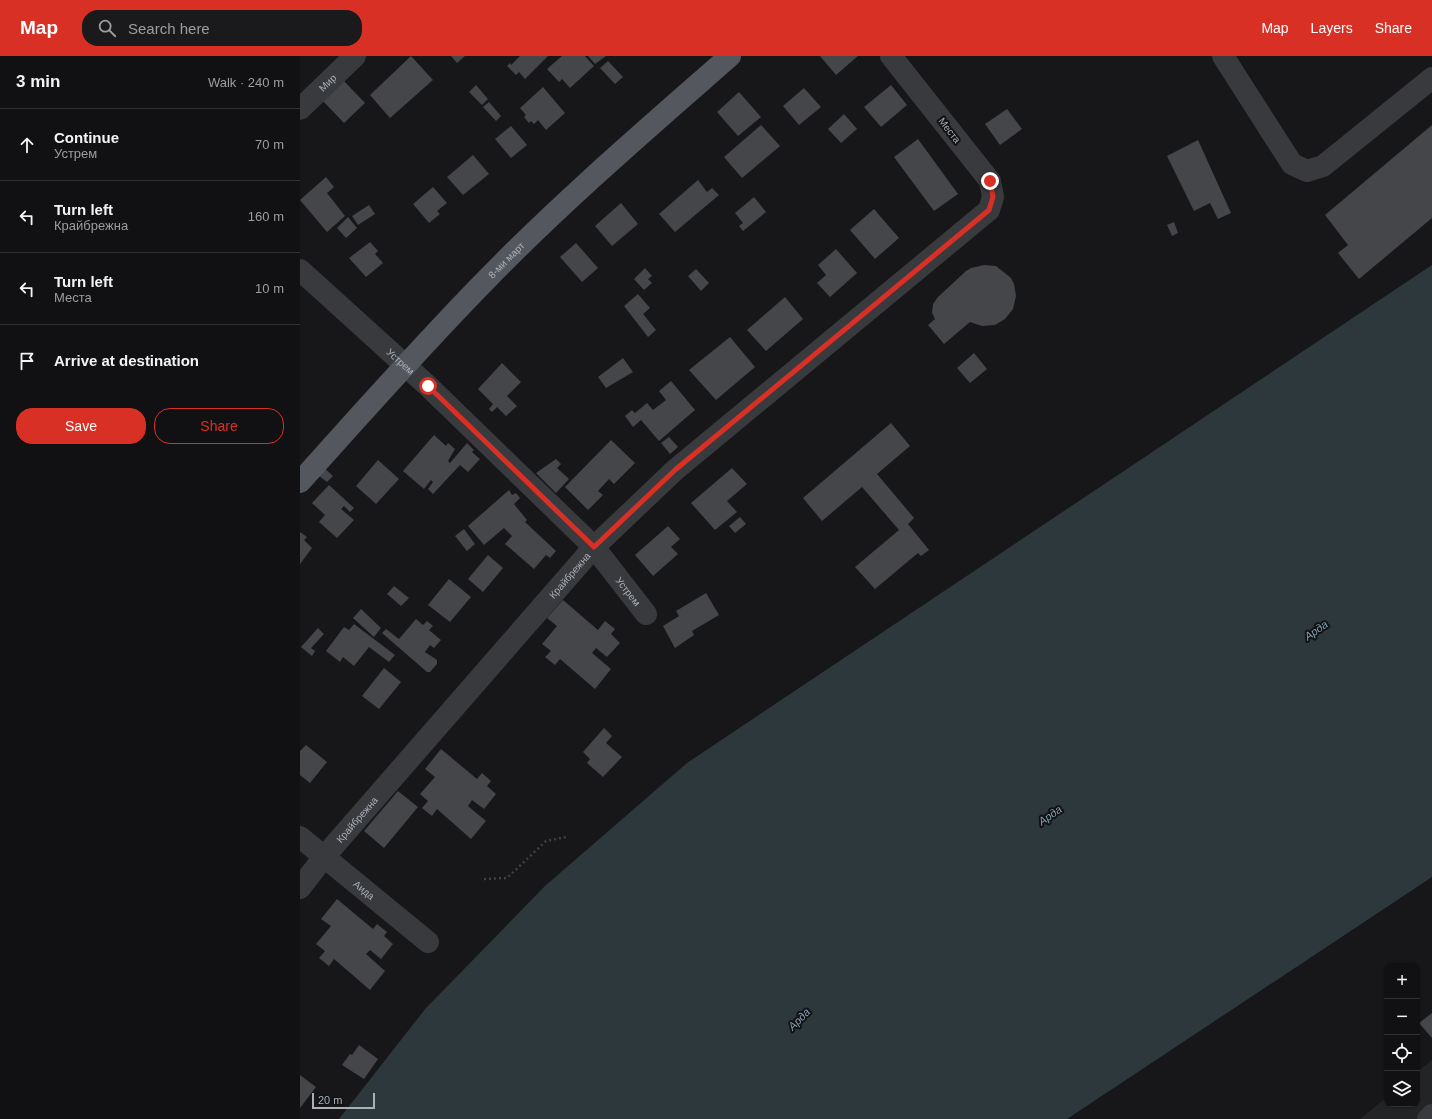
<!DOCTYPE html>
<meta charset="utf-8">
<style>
body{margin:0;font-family:Helvetica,sans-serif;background:#1a1a1c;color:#f1f3f6}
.controls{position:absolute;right:12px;bottom:12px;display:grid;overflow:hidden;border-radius:8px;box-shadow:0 1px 3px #0004}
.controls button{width:36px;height:36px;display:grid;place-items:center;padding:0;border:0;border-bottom:1px solid #303133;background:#111113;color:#f1f3f6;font:20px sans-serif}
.scale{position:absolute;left:12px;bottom:10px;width:63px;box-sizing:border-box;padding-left:4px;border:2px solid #aab0b9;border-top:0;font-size:11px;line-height:14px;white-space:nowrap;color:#aab0b9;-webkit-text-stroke:3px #121214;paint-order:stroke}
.stop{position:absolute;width:12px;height:12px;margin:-9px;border:3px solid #d93025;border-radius:50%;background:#fff}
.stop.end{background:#d93025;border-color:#fff;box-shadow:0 1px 4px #0008}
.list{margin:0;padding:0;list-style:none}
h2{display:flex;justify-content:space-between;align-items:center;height:52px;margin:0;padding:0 16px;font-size:17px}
h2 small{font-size:13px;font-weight:400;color:#9c9da0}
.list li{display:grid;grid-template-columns:26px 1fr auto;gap:12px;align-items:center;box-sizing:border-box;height:72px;padding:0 16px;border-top:1px solid #303133}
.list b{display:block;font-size:15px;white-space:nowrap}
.list p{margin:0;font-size:13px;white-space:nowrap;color:#9c9da0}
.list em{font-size:13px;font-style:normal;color:#9c9da0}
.actions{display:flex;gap:8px;padding:12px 16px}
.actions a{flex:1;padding:9px 0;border:1px solid #d93025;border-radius:16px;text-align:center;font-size:14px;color:#d93025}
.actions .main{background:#d93025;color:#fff}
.icon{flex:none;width:22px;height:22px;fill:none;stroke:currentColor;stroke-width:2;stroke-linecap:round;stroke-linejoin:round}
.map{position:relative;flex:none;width:1132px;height:1063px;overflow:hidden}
header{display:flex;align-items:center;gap:24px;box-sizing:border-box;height:56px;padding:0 20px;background:#d93025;color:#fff}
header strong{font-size:19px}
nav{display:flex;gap:22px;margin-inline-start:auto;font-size:14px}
.search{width:280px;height:36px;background:#1a1a1c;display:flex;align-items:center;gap:10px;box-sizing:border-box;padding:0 14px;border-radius:16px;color:#9c9da0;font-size:15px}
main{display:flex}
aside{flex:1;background:#111113}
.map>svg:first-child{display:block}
</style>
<header>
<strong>Map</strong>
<div class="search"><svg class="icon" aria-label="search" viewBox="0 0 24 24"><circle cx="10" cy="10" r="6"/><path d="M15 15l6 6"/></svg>Search here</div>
<nav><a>Map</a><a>Layers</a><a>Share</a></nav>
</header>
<main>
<aside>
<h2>3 min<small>Walk · 240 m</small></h2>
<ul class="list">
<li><svg class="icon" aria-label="ahead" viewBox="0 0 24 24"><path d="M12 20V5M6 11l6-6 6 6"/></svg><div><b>Continue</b><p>Устрем</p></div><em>70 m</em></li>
<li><svg class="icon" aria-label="left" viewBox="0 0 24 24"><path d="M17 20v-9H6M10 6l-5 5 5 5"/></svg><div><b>Turn left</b><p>Крайбрежна</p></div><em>160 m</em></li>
<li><svg class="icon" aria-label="left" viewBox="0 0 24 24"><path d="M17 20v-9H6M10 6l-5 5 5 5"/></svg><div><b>Turn left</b><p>Места</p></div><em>10 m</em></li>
<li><svg class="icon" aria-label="arrive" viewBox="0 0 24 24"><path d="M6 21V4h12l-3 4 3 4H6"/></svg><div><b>Arrive at destination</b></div></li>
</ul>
<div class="actions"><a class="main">Save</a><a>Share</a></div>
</aside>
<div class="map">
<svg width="1132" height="1063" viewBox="0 0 1132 1063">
<rect width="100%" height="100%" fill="#171719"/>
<path fill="#232426" d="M1132,1004V1063H1060L1087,1041V1048H1117V1016Z"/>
<path fill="#2d383d" d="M1132,209V821L767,1063H39L126,952L245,830L387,707Z"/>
<path fill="#444649" d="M111,0L133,24L90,62L70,39Z
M151,0H165L157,7Z
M220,0H248L225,23L219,16L216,19L207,10L210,7L211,9Z
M262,0H285L294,10L270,32L262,23L259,26L247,13Z
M288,0H306L295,8Z
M520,0H558L536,19Z
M308,5L323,21L315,28L300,12Z
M43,24L65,47L44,67L22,44Z
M176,29L188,43L182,49L169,36Z
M591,29L607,49L581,71L564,51Z
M243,31L265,57L246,74L238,64L234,68L231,65L229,67L224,61L226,59L220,52Z
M504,32L521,51L499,69L483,50Z
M439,36L461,61L438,80L417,56Z
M189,46L201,60L196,65L183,51Z
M707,53L722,73L700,89L685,68Z
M544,58L557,73L541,87L528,73Z
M461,69L480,90L442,122L424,101Z
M1132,69V162L1059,223L1038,197L1048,189L1025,159Z
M211,70L227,89L211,102L195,83Z
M618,83L658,138L634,155L594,101Z
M898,84L931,157L918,163L910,147L894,155L867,100Z
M173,99L189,118L163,139L147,121Z
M26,121L34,131L27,137L45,160L27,176L0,144Z
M398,124L407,136L412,132L419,139L375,176L359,158Z
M133,131L147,147L137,155L140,158L129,167L113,148Z
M454,141L466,156L443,175L439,170L443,167L435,157Z
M321,147L338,168L312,190L295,170Z
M69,149L75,158L58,169L52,160Z
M574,153L599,182L575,203L550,174Z
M48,161L57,172L46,182L37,172Z
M874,166L878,177L872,180L867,169Z
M70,186L78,195L75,198L83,207L66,221L49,202Z
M276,187L298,212L282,226L260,201Z
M536,193L557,217L530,241L517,227L526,219L518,209Z
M684,209L696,210L711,222L714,228L716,240L713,253L705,263L695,269L682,270L670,266L644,288L628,269L635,263L632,257L633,248L638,241L666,215L671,212Z
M345,212L352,220L348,223L352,227L344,234L334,223Z
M396,213L409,227L401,235L388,220Z
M338,238L350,252L343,258L356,274L348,281L324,250Z
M485,241L503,263L466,295L447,274Z
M430,281L455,311L416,344L389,314Z
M674,297L687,313L670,327L657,312Z
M323,302L333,316L306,332L298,321Z
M202,307L221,326L207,340L217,350L206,360L197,351L192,356L189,353L193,348L178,333Z
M371,325L395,354L359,385L341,364L333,371L325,360L332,354L335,357L347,347L353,354L366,344L359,335Z
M591,367L610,390L577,418L614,462L608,468L629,494L621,500L618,497L575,533L555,511L599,474L562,431L522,465L503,442Z
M134,379L146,390L148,387L155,393L148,405L150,407L167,387L174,394L172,396L180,403L168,416L160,409L133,438L128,433L133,426L131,424L124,433L103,415Z
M369,381L378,391L370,398L361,387Z
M311,384L335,407L314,428L309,423L298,435L303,439L288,454L265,431Z
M256,403L261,408L257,412L269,423L256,437L236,417Z
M78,404L99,423L76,448L56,430Z
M22,410L33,420L27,426L15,417Z
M432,412L447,428L427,445L437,456L415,474L391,447Z
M29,429L54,452L50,456L44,450L41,453L54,464L37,482L19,466L25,459L12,447Z
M209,434L212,439L216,437L220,442L214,448L227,464L225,466L256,495L250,502L246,499L234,513L205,488L212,480L204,472L184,489L168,470Z
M440,461L446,468L435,477L429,470Z
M368,470L380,483L371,491L378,498L353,520L335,499Z
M164,473L175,488L167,495L155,480Z
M0,476L7,481L4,484L12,492L0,508Z
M188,499L203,512L183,536L168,523Z
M149,523L171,541L150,566L128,549Z
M94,530L109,542L101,550L87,538Z
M406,537L419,559L392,575L394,579L375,592L363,570L379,560L376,555Z
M263,544L298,574L305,565L315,573L311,578L320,587L307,601L296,592L292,597L311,613L295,633L260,603L255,609L245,601L251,595L242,588L257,570L247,562Z
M61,553L81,572L74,581L53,562Z
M116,563L123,569L127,565L133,570L129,574L141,584L134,592L130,589L125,596L137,604V608L130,616H127L82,577L86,573L99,583Z
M54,568L95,599L89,606L69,591L54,610L43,601L40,606L26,595L44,571L49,574Z
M18,572L24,578L11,592L15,595L12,600L1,591Z
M84,612L101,626L79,653L62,640Z
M304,672L312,680L306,687L322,701L303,721L287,707L290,703L283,696Z
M6,689L27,706L10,727L0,719V695Z
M141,693L177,723L182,717L191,725L187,730L196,738L184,753L172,744L168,750L186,765L171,783L137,753L132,760L122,752L128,745L120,738L135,721L125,713Z
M98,735L118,751L84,792L64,775Z
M37,843L73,873L77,868L87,876L84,880L93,888L81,903L70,894L66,898L85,915L70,934L34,903L29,910L19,902L25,895L16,888L31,870L21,863Z
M1132,957V982L1119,967Z
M59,989L78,1003L64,1023L42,1009L50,998L52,999Z
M0,1019L16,1031L0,1052Z"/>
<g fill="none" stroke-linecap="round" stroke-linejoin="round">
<path stroke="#3e4145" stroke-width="2.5" stroke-dasharray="2 3" stroke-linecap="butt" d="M184,823L207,822L246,785L266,781"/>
<g stroke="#383a3e" stroke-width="22">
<path d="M923,0L992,108L1007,115L1023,110L1132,22"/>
<path id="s1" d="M0,53L55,0"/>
<path id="s2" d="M0,214L128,330L294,491L346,558"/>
<path id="s3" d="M0,781L128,886"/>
<path id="s4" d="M0,832L24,801L294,491L375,414L689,154L693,141L690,125L591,0"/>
<path d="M1128,1063L1132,1059"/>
</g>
<path stroke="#54575d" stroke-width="22" id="s5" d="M0,426C62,357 123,288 188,222C264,144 348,72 430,0"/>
</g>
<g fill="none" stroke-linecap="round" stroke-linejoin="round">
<path stroke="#d93025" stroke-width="5" d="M128,330L294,491L375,414L689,154L693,141L690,125"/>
</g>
<g text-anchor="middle" stroke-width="4" stroke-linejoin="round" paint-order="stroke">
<g font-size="10" fill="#aab0b9" stroke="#121214">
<text dy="4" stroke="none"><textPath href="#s1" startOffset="38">Мир</textPath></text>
<text transform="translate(650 74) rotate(52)" y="4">Места</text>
<text dy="4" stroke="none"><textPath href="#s5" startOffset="303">8-ми март</textPath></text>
<text dy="4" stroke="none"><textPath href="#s2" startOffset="136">Устрем</textPath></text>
<text dy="4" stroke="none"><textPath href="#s4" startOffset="413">Крайбрежна</textPath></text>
<text dy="4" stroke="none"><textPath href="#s2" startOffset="460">Устрем</textPath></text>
<text dy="4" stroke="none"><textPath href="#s4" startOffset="89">Крайбрежна</textPath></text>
<text dy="4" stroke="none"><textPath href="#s3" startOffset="83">Аида</textPath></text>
</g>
<g font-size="11" font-style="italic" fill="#82a0b3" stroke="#121214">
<text transform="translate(1016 574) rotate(-35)" y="4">Арда</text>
<text transform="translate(750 759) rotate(-35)" y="4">Арда</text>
<text transform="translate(499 963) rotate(-45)" y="4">Арда</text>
</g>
</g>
</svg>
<div class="controls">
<button>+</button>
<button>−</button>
<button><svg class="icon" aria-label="locate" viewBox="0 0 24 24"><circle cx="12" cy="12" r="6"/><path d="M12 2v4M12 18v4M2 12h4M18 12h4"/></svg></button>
<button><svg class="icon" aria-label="layers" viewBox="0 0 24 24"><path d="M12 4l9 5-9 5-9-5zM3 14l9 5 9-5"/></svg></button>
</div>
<div class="scale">20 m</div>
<div class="stop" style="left:128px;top:330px"></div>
<div class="stop end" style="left:690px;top:125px"></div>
</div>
</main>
